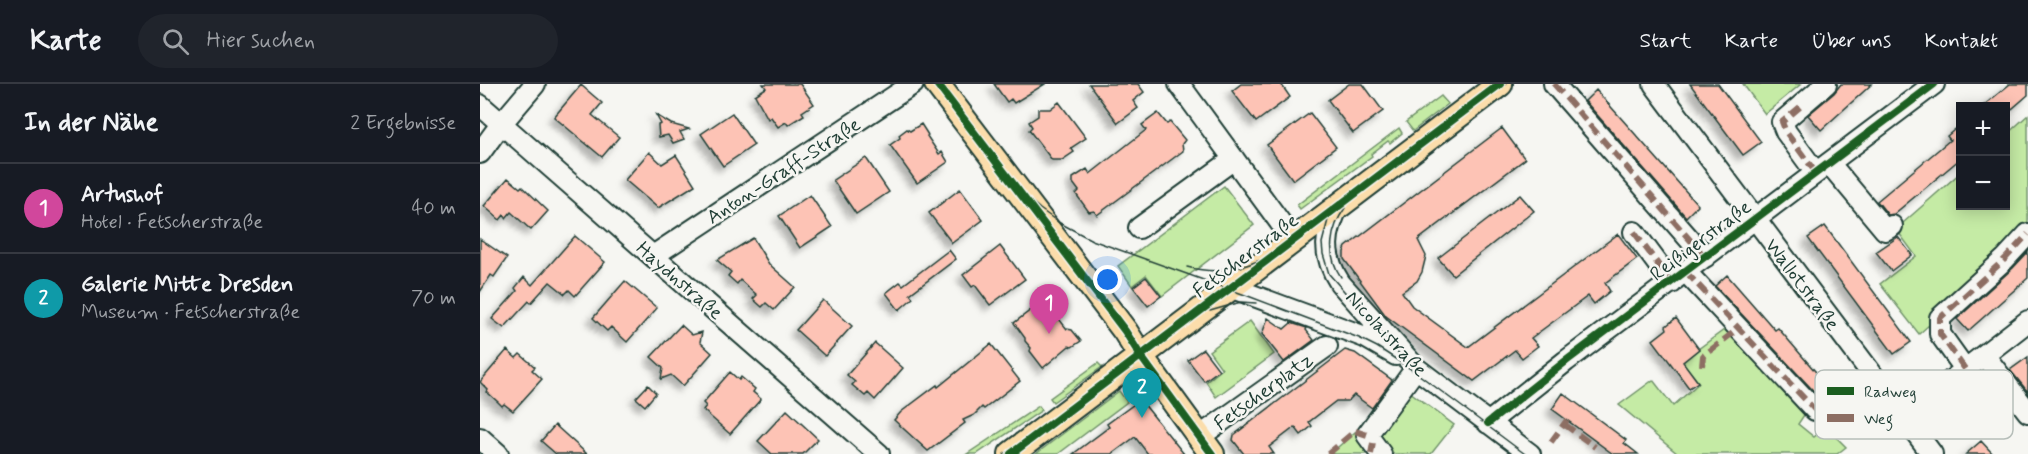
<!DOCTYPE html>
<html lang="de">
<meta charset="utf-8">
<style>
body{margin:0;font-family:Mynerve,sans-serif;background:#20242c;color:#f1f3f6}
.controls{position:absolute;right:18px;top:18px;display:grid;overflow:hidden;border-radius:0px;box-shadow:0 3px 15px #0003}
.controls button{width:54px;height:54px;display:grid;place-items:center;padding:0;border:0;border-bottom:2px solid #363941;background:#171b24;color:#f1f3f6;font:30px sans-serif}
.you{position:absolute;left:628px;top:196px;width:21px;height:21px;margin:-15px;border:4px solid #fff;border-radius:50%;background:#1a73e8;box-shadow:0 0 0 9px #1a73e833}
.badge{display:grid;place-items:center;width:39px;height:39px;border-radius:50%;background:#7c3aed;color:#fff;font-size:20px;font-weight:700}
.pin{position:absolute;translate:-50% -50px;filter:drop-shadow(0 2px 3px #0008)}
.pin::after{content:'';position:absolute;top:32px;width:21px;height:18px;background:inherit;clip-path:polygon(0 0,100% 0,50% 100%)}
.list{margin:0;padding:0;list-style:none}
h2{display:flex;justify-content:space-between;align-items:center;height:78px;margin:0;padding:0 24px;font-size:26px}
h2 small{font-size:20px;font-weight:400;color:#9ea1a6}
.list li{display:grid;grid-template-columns:39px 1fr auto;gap:18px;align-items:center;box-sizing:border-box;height:90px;padding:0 24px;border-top:2px solid #363941}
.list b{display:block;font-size:22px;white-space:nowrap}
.list p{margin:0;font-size:20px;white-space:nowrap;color:#9ea1a6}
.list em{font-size:20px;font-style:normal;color:#9ea1a6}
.icon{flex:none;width:33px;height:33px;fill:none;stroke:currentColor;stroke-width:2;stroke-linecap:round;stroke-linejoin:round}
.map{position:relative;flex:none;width:1548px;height:370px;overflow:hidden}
header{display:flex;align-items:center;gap:36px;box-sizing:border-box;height:84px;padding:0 30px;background:#171b24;border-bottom:2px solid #363941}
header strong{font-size:28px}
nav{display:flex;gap:33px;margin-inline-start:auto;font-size:21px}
.search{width:420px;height:54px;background:#20242c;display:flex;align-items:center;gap:15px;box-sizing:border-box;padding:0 21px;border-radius:33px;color:#9ea1a6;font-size:22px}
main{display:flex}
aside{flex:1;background:#171b24}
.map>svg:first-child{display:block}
</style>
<header>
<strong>Karte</strong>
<div class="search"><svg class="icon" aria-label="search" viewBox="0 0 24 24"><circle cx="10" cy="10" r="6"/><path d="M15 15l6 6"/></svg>Hier suchen</div>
<nav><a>Start</a><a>Karte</a><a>Über uns</a><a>Kontakt</a></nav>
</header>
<main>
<aside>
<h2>In der Nähe<small>2 Ergebnisse</small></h2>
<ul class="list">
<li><span class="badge" style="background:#d1479c">1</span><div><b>Artushof</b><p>Hotel · Fetscherstraße</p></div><em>40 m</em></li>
<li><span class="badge" style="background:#0f9aa8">2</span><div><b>Galerie Mitte Dresden</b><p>Museum · Fetscherstraße</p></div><em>70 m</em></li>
</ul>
</aside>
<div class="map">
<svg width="1548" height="370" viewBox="0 0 1548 370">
<defs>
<filter id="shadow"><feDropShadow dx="-5.5" dy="5.5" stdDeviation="3" flood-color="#0004"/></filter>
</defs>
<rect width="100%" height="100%" fill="#f6f6f2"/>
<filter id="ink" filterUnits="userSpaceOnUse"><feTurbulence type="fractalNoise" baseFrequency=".0167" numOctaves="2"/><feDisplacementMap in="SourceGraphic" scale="12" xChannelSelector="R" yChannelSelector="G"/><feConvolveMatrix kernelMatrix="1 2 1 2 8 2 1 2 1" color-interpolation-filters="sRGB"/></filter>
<g filter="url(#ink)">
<path fill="#c5eba5" stroke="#72946c" stroke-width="1.5" d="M1263,0H1321L1285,30Z
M961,12L968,20L933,47L926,38Z
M1548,31V143L1543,156L1439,250L1400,200L1436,172L1416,145L1480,89V122H1526V51Z
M919,44L922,49L910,59L908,57L891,70L892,72L820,125L817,121Z
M744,102L774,141L682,212L666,191L652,202L638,182Z
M770,237L794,270L736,313L726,298L742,285L729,267Z
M1248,243L1271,271L1281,277L1326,328L1318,340L1334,353L1346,343L1366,363L1357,370H1198L1139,321L1173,296L1193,322L1219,299L1202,277Z
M618,279L622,283L573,318L570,314Z
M926,305L974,341L951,370H910L895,349Z
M639,307L647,318L578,370H556Z
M559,322L562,326L497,370H487Z
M875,348L892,370H850Z"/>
<path fill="#fdc3b5" stroke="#1f3d34" stroke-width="1.5" filter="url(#shadow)" d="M283,0H320L334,20L322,28L324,31L308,41L306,38L298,43L291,33L288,35L275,11L286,4Z
M514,0H565L534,19L531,15L527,18Z
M609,0H658L664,8L653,17L658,24L638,39Z
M761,0H801L810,13L776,38L752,7Z
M869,0H883L903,27L873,49L848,16Z
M1210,0H1238L1281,58L1263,71Z
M1361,0H1392L1341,46L1328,31L1354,9Z
M1530,0H1548V11L1526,30V22H1503Z
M101,1L122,19L112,31L139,53L122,73L74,33Z
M1116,6L1218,121L1206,133L1105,17Z
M579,18L606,54L591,64L594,68L582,76H572L549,46L552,43L549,38L558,32V25H570Z
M252,29L274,61L243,82L221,50Z
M678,29L687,40L690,38L705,56L702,60L703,67L617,131L614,127L609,128L596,110L599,107L593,99V94L607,85L610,90L666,46L662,41Z
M830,29L856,63L813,96L787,61Z
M176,31L191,40L209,45L200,48L204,55L193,59L188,51L179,53L178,41L181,40Z
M441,40L448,51L447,52L459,70L462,68L468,78L437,99L410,61L420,54L419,51L427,45L430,47Z
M1480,41V75L1414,130L1408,131L1397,117L1470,56L1467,52Z
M1022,44L1045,75L938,156L946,172L942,188L937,197L922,208L932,222L988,263L1138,150L1157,175L1125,199L1130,207L1114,220L1108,212L1051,254L1058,262L1042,274L1035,266L994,297L906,232L864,175V168L866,163Z
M169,68L182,80L196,71L215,101L178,124L145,96Z
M386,74L409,108L376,130L353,96Z
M28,94L40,104L42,102L68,127L51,146L31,128L26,134L24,131L20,136L4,122Z
M480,105L503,136L472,159L449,129Z
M330,111L352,143L320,164L299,132Z
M1040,111L1054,127L973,191L958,174Z
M1345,142L1431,258L1414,270L1328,154Z
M95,152L125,178L95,212L89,206L85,210L70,198L51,219L49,217L24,244L12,235L37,207L35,204L44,193L52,201Z
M1418,153L1432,171L1411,187L1396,168Z
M273,154L289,180L315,203L294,226L286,219L282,223L273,215L277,211L260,196L257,200L248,192L251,188L237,176Z
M0,155L27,174L14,193L11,191L0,208Z
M520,162L545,195L510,221L495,201L492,203L483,191Z
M469,166L476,175L430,210L433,214L419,226L406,209L420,198L423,201Z
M1548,168V194L1488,247L1477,235L1533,184Z
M1247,191L1295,246L1298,244L1372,330L1356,344L1345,332L1347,324L1344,318L1235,202Z
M666,193L681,212L668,222L653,203Z
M145,197L177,224L147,258L131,243L127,247L113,234Z
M343,216L372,242L345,272L316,246Z
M564,216L568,221L571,219L578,228L575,230L587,245L592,246L601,257L592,263L589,262L563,284L550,267L551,264L545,257V254L534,239Z
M788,234L804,245L811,239L827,244L826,246L834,256L804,278L782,250Z
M1196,234L1219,265L1203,278L1218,298L1209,304L1173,256L1187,245L1186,242Z
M201,241L212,251L222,248L220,258L232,269L203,302L191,291L181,295L183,284L171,273Z
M395,259L423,284L395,316L388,309L385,312L372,301L375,298L367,291Z
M511,260L540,297L504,325L502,323L494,331L483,336L485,339L448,367L414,336L421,328L457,301L458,303Z
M723,265L739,286L724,297L708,276Z
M27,266L36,274L40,270L55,283L52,286L62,295L33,327L24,320L22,322L18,318L7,308L8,306L0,298Z
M865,266L875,269L912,296L892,324L874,311L868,317H856L829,338L832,342L821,351L815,343L789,363L794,370H764L753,356L754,351Z
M1548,273V308L1530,286Z
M250,288L259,296L261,293L275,305L273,308L281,315L250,350L223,326L226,322L223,319Z
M168,301L176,309L165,322L156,314Z
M1083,309L1146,356L1144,359L1158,370H1133L1072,325Z
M657,318L663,319L704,370H668L655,353L632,370H593L629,343L627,340Z
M307,326L338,355L323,370H292L278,357Z
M75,341L107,370H76L61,357Z
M1501,357L1513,370H1486Z"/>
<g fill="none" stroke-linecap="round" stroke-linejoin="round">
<g stroke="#1f3d34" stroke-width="24">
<path id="minor" d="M699,0L813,156
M1074,0L1225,173
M1174,0L1452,370
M0,21L399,370
M0,69L21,40L55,0
M1349,79L1405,146L1412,142
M1336,89L1306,48L1302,38L1346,0
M859,121C844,150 842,171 860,199L936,284L1050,370
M659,144L754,75
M1154,148L1192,199
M173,172L433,0
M1206,188L1335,326
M750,203L885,253L916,271
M1504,271L1548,328
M1485,285L1460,250V234L1525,175L1548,150
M1424,333L1548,237
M1008,339L1086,277L1454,0
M719,353L847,262
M0,354L18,370
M901,370L887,351L936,284"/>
</g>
<g stroke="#1f3d34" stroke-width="28">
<path id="major" d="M457,0L645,247L662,274L732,370
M531,370L1020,0"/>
</g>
<use href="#minor" stroke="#f6f6f2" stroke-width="20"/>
<use href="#major" stroke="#fbddab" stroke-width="24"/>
<path stroke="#1f3d34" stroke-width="1.5" d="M453,0L520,88L560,125L578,138L612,156L768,212L879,254L897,263L934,287L1045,370
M849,132L842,159L843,170L849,190L922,273
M707,183C735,190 754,187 780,176
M861,193C846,171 850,145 865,124
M730,227L761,218L776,219
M524,370L541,357
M536,370L1026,0"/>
<path stroke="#8d6e63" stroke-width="6" stroke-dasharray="12 6" stroke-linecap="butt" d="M1074,0L1225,173
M1320,23L1302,38L1306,48L1336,89
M1154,148L1192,199
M1206,188L1335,326
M1222,282L1223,272L1258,245
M1485,285L1460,250V234L1525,175L1548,150
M1084,340L1115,363
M1071,358L1087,336
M848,370L875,347L887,351
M891,370L893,359"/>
<g stroke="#f6f6f2" stroke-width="11">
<path id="cycleway" d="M457,0L645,247L662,274L732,370
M1008,339L1086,277L1454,0
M531,370L1020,0"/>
</g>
<use href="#cycleway" stroke="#1b5e20" stroke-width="8"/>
</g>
</g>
<g text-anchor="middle" stroke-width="5" stroke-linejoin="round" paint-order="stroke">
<g font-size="20" fill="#1f3d34" stroke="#f6f6f2">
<text transform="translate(303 86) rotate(-33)" y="7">Anton-Graff-Straße</text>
<text transform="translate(1220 156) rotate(-37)" y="7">Reißigerstraße</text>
<text transform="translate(765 171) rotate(-37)" y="7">Fetscherstraße</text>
<text transform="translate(200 196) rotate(41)" y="7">Haydnstraße</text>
<text transform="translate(1323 200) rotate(53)" y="7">Wallotstraße</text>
<text transform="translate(907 249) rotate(47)" y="7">Nicolaistraße</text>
<text transform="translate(783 307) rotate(-36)" y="7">Fetscherplatz</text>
</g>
</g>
<rect x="1335" y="286" width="198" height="69" rx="9" fill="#f6f6f2" stroke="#b6beb9" stroke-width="1.5"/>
<rect x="1347" y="303" width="27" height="8" fill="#1b5e20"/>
<rect x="1347" y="330" width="27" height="8" fill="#8d6e63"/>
<g font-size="16" fill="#1f3d34">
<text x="1384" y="313">Radweg</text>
<text x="1384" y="340">Weg</text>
</g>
</svg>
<div class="controls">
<button>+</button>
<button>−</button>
</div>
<div class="you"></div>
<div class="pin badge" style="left:569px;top:250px;background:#d1479c">1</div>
<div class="pin badge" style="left:662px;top:334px;background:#0f9aa8">2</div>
</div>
</main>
